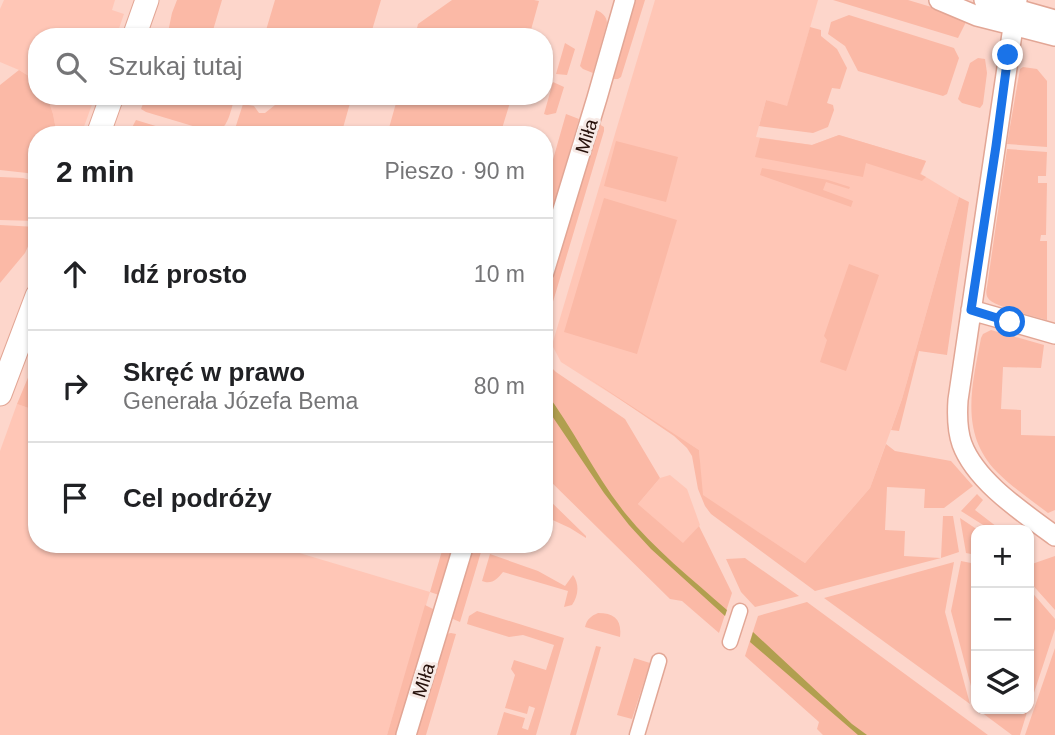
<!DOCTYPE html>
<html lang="pl">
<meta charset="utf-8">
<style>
body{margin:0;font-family:Helvetica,sans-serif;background:#f6f6f6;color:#202124}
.controls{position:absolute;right:21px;bottom:21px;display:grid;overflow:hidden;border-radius:14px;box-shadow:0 2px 5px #0004}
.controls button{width:63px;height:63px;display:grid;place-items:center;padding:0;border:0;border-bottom:2px solid #e0e0e0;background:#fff;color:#202124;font:35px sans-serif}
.stop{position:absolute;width:21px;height:21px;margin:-16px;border:5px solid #1a73e8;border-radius:50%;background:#fff}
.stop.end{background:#1a73e8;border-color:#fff;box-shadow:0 2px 7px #0008}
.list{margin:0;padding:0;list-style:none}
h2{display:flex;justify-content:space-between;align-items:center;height:91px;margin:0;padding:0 28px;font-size:30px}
h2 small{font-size:23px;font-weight:400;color:#757577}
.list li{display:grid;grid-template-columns:46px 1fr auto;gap:21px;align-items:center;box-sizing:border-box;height:112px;padding:0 28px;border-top:2px solid #e0e0e0}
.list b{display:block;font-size:26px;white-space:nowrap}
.list p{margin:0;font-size:23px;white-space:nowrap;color:#757577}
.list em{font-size:23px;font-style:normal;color:#757577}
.icon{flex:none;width:38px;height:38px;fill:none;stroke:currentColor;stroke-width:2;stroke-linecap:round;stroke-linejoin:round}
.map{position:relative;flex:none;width:1055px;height:735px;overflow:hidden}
.search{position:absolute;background:#fff;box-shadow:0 2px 5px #0004;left:28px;top:28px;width:525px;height:77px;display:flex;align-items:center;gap:18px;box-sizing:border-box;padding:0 24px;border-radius:28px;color:#757577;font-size:26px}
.panel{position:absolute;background:#fff;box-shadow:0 2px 5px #0004;left:28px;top:126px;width:525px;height:427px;border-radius:28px}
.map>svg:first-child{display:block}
</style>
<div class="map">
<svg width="1055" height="735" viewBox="0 0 1055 735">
<rect width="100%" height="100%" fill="#fdd6cb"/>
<path fill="#ffc6b6" d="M4,0H115L112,10L124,14L116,37H37V81L19,70L0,62V9Z
M655,0H818L787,107L766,100L756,137L812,145L839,135L926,161L921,174L959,197L902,399L870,488L805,563L702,495L699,450L561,362L552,345Z
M47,96H95L81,135H57L53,114Z
M17,404L37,411V544H297L296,552L430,592L387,735H0V451Z
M670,475L687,489L700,525L683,544L638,504L660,478Z"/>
<path fill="#fbb9a6" d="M177,0H222L211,37H167L172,13Z
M275,0H381L370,37H264Z
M452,0H534L539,1L529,37H415L418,24Z
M636,0H645L621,77L618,79H613Z
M833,0H908L968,18L958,38Z
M596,10C602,12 607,17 607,23L593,73L583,69L580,66Z
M849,15L954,48L959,58L947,94L943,96L858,71L845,46L828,34L831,22Z
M810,27L821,30V36L837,49L847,68L840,89L832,88L827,103L833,105L834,110L828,127L813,133L759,126L766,100L787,106Z
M565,43L575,49L567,75L556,74Z
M978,58L985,59L987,73L983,104L980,108L962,103L958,99L970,63Z
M1023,67L1037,69L1047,81V147L1007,144L1020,69Z
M19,70L37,81V96H47L53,114L57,135H37V176L27,173L0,170V85Z
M553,82L564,87L556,113L547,115L544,114Z
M146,96H210L229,102L231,96H235C231,109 229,127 216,133L146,112L141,109Z
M276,96H352L341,135H233L243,104L254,106L259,113H265L275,105Z
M398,96H512L500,135H387Z
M566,114L579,119L544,238V191Z
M136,120L185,135H128Z
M599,124L604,127V131L552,305L548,307L545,306Z
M839,135L926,161L920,174L926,177L922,181L866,163L863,177L755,157L760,138L812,145Z
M616,141L678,157L666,202L604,186Z
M1007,149L1047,152L1046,176H1038V183H1047L1046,235H1041L1040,241H1047V320C1036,317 992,306 988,298C986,295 986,291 987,287Z
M762,168L828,180L850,187L849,189L826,182L823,190L853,201L851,207L760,175Z
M0,177L23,178L37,182V221L0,220Z
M959,197L969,202L947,355L919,351L899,431L891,430L902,399Z
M604,198L677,220L637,354L564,332Z
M0,225L37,227L25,253L0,283Z
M849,264L879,275L846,371L820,362L827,340L824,336Z
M991,330L1044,345L1041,368L1003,367L1001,409L1021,410V435L1055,436V510L1048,513C1031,500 1012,487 997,472C959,433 972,386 981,338L983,334Z
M37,356V411L17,404Z
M544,360L556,372L625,419L660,478L638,504L683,543L699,526L732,593L719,633L682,601L670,599L544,475Z
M587,377L699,450L703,495L805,563L870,488L886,444L895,451L951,461L973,486L944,508H924L925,489L887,487L885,530L905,531L904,556L941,558L943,516H953L959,552L941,558L815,591L711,514L705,506L698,489L692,456L687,448L674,436Z
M977,494L983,500L975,510L1001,530H991L961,511Z
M544,495L586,536V538L570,528L544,516Z
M960,518L978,530H976V555L966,553Z
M444,544H454L439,595L430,592Z
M472,549L481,552L460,622L453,619L452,615Z
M490,554L538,571L565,586L573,575C580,585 578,596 572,605L564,607L568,591L503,572C497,579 492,585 482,581Z
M1055,556V610L1029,581V565Z
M745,558L749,561L799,596L755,607L741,592L726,559Z
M961,561L976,564V705L951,611Z
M954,562L945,612L970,704L824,598Z
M1029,589L1055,619V629L1029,708Z
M807,602L988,735H823L817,729L819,722L745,656L758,616Z
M425,605L433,609L396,735H387Z
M477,611L564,638L536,735H497L504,712L525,718L522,728L528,730L535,708L529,706L527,714L505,708L515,675L511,669L514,660L546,670L554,645L523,635L509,637L467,624L469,616Z
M598,613C615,613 622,620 620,637L585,627C587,619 591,616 598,613Z
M451,633L456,634L426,735H417L446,634Z
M596,646L601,647L576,735H570Z
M1055,648V735H1025Z
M634,658L650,663L632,719L617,715Z
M977,709H1028L1020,735H1012Z"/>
<path fill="#b19f4f" d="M544,390C574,429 594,474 625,513C654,549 692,579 727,610L725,616L651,549L629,525L604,493L544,404Z
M753,632L852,724L867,735H858L750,642Z"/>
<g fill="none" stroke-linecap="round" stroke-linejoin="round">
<g stroke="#e2a695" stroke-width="17">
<path id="pedestrian" d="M730,642L740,611
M637,735L659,661"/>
</g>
<g stroke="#e2a695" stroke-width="22">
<path id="minor" d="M939,0L977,16L1055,36
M984,0L1055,20
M1017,0L958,400C957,415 957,430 962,444C976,482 1024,513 1055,536
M544,272L597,98L625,0
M971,310L1055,334
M406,735L464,544"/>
</g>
<g stroke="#e2a695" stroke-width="25">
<path id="tertiary" d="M134,37L147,0
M98,135L112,96
M0,394L37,296"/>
</g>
<use href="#pedestrian" stroke="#fff" stroke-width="14"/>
<use href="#minor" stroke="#fff" stroke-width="19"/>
<use href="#tertiary" stroke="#fff" stroke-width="23"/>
</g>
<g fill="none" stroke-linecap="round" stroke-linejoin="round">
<path stroke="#1a73e8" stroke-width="9" d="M1008,55L996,146L971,310L1010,322"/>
</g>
<g text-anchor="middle" stroke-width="6" stroke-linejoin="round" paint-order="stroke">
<g font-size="19" fill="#26110b" stroke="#f7eae6">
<text transform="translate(586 136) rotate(-73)" y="7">Miła</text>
<text transform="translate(423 680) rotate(-73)" y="7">Miła</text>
</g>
</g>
</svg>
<div class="controls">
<button>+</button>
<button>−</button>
<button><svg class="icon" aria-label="layers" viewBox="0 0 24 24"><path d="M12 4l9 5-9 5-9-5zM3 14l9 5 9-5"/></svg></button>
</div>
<div class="stop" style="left:1010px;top:322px"></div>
<div class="stop end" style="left:1008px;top:55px"></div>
<div class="search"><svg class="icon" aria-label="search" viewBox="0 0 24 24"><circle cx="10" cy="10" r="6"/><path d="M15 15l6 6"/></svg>Szukaj tutaj</div>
<section class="panel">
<h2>2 min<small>Pieszo · 90 m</small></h2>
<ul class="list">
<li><svg class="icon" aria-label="ahead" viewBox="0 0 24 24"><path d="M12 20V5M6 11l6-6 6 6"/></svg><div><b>Idź prosto</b></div><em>10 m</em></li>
<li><svg class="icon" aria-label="right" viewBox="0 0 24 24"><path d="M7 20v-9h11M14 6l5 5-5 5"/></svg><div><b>Skręć w prawo</b><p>Generała Józefa Bema</p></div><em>80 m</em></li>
<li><svg class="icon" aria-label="arrive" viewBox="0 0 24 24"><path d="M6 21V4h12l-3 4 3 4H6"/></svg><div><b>Cel podróży</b></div></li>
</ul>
</section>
</div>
